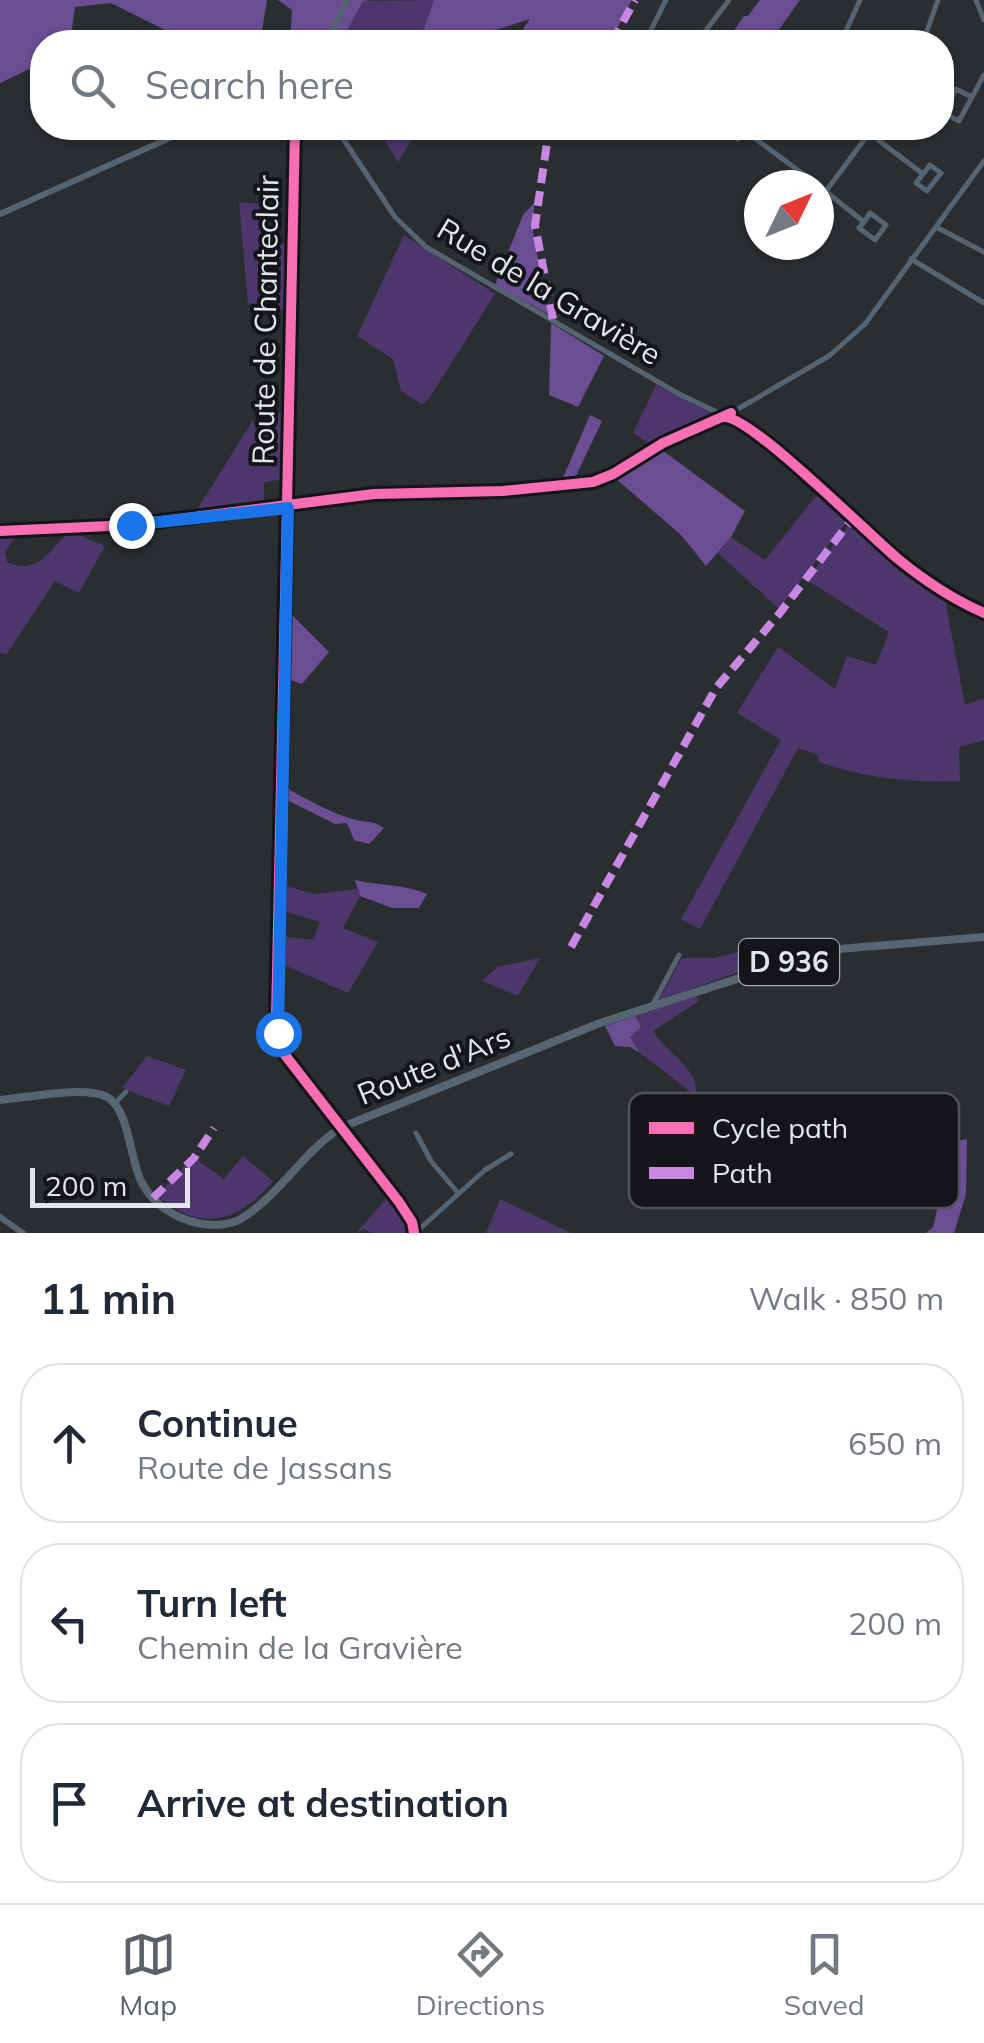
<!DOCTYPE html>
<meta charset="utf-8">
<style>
body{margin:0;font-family:Mulish,sans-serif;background:#f2f2f3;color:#1f2937}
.compass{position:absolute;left:744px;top:170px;width:90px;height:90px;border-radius:50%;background:#fff;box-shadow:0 2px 8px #0004;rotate:47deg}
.scale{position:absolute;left:30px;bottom:25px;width:160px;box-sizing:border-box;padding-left:10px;border:5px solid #e2e5e9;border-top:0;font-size:28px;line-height:35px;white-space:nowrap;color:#e2e5e9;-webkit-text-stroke:8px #131518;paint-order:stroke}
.stop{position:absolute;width:30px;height:30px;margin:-22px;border:8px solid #1a73e8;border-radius:50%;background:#fff}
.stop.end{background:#1a73e8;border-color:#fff;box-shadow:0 2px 10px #0008}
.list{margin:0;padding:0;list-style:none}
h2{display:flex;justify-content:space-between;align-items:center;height:130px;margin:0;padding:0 40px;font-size:42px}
h2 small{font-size:32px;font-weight:400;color:#747a83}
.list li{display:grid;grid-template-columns:65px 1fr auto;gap:30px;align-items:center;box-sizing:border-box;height:160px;margin:0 20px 20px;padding:0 20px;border:2px solid #e0e1e3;border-radius:40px}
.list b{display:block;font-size:38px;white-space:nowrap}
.list p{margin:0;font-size:32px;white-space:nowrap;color:#747a83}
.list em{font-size:32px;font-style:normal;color:#747a83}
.icon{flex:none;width:55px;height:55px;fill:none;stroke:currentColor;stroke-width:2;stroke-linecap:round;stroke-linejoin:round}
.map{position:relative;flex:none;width:984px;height:1233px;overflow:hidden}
.search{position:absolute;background:#fff;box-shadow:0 2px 8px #0004;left:30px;right:30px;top:30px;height:110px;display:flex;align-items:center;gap:25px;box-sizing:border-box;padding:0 35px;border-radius:40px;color:#747a83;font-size:38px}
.sheet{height:670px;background:#fff}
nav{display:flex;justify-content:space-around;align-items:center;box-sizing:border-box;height:140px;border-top:2px solid #e0e1e3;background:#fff;font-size:28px;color:#747a83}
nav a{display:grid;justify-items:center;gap:5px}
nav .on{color:#5a616a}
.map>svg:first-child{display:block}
</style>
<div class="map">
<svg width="984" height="1233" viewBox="0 0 984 1233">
<rect width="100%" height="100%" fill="#2b2e31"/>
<path fill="#4c366b" d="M434,0L419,42H341L363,1Z
M377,128H419L398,162Z
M239,202L259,204L267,244H287L289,311L248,303Z
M404,235L495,294L428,400L422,404L401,391L393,359L357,336Z
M656,385L720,416L654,446L633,433Z
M285,409V479L264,482V508L192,518L253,420L255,427Z
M819,492L848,520L779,609L718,553L731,537L765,560Z
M851,522L890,557L949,600L946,605L965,705L984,698V740L959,747L960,781C910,783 866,778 819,762L818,755L798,748L700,929L681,919L781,740L737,713L778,647L835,689L847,656L876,665L889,632L807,580Z
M69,531L105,546L79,593L55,581L6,655L0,652V535L18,533L5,552L7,562C36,576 50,551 69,531Z
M282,885L315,894L357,889L360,896L343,928L378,942L348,993L282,964L281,936L313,940L320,922L281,910Z
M744,951L753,957L752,967L658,1001L682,958H713Z
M540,958L518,996L482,981L497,967Z
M697,996L699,1001L653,1031C666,1053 700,1068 696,1096L640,1053L630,1037L640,1027L635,1016Z
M147,1056L186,1070L169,1106L122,1088Z
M243,1156L273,1181C237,1223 202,1233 157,1196L193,1157L224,1179Z
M387,1198L409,1227L405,1233H371L365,1229L356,1233Z
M500,1199L571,1233H486Z"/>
<path fill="#6b4d94" d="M0,0H267L260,42H189L111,3L75,7L71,35L65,42H42V63L0,83Z
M278,0H372L363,1L341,42H290L292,10Z
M434,0H632L610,42H538L523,29L530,19C493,31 457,43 419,42Z
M760,0H800L770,42H726L744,16H748Z
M534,203L533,232L548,314L495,285L523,215Z
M551,323L604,356L578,407L549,395Z
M590,415L602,421L574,480H562Z
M659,448L745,511L731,537L706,566L681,535L614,477Z
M288,611L329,652L302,684L288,679Z
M286,788C307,799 331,813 353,819C366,823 373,820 384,828L369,844L354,840L347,823L335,824L285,799Z
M355,880C380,886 405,884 427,894L419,908H392L360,896Z
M635,1016L641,1027L630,1037L640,1053L630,1047L615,1046L605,1026Z
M967,1139L966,1194L954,1233H926L933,1227L939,1202L950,1183L957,1141Z"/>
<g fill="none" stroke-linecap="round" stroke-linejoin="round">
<path stroke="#546471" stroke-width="5" d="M976,0L984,20
M802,36L811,42
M645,42L666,0
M697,42L729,0
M841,42L860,0
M923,42L938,0
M972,97L956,89L943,113L959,121L984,75
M295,128L276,1019L285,1055L399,1202L412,1222L414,1233
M336,128L395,217L426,247L679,394L717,412L731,413L829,356L865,324L984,161
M745,131L818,185
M869,133L923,174L916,183L927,191L941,173L930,165L923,174
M738,139L748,128
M819,186L864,222L859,228L875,240L886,225L870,213L864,222
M826,191L873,128
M936,227L984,252
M911,259L984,303
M0,531L131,525L287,507
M652,1006L679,955
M273,1054L277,1038
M115,1103L126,1092
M416,1133L431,1161L458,1193
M415,1233L485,1170L511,1154"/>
<path stroke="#546471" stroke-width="6" d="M327,42L347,0
M0,214L192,128
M0,1217L23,1233"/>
<path stroke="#566571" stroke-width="8" d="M0,1100C26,1098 85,1085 107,1097C129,1109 130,1159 141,1181C158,1215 202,1233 237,1221C276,1200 302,1153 340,1128L600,1023L827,950L984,937"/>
<path stroke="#c787e3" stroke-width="8" stroke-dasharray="15 8" stroke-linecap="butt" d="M612,42L635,0
M553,319L535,225L547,143L553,128
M571,947L716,688L779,614L852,519L858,524
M153,1198L194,1158L214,1128"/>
<g stroke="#131518" stroke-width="16">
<path id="cycleway" d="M295,128L276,1019L285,1055L399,1202L412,1222L414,1233
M724,417C751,416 869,535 898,559C925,581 952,599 984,613
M0,531L131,525L374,494L503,491L593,482L613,474L663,443L731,413"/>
</g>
<use href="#cycleway" stroke="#f96db3" stroke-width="10"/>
</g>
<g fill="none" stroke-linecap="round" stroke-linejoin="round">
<path stroke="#1a73e8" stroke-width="12" d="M131,525L288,508L278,1033"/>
</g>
<g text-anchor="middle" stroke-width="8" stroke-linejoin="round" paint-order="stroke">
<rect fill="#131518" stroke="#a4a7aa" stroke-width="2.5" x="739" y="939" width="100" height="46" rx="8"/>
<g font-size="28" font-weight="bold" fill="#e2e5e9">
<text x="789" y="972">D 936</text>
</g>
<g font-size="30" fill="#e2e5e9" stroke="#131518">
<text transform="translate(549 292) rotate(31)" y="10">Rue de la Gravière</text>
<text transform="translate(266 320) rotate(-89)" y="10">Route de Chanteclair</text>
<text transform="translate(434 1066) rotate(-22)" y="10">Route d'Ars</text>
</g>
</g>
<rect x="629" y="1093" width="330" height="115" rx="15" fill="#131518" stroke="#515357" stroke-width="2.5"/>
<rect x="649" y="1122" width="45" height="12" fill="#f96db3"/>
<rect x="649" y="1167" width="45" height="12" fill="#c787e3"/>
<g font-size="28" fill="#e2e5e9">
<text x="712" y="1138">Cycle path</text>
<text x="712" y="1183">Path</text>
</g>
</svg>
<svg class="compass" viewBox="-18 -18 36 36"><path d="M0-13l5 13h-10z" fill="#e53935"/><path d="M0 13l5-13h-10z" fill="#747a83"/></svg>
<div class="scale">200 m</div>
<div class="stop" style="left:278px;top:1033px"></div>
<div class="stop end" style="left:131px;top:525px"></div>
<div class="search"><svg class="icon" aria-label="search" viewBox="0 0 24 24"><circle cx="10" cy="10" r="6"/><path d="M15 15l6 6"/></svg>Search here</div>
</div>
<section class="sheet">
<h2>11 min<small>Walk · 850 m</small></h2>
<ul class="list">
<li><svg class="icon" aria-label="ahead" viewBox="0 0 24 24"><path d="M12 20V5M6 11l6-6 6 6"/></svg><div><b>Continue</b><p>Route de Jassans</p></div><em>650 m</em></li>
<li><svg class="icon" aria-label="left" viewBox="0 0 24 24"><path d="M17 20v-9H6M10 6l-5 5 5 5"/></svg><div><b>Turn left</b><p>Chemin de la Gravière</p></div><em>200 m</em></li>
<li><svg class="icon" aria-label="arrive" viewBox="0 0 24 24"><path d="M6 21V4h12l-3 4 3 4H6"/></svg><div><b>Arrive at destination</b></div></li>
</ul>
</section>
<nav>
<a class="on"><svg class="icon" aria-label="map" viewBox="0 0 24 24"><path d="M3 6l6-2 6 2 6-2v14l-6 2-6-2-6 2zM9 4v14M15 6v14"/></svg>Map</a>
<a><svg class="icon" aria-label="directions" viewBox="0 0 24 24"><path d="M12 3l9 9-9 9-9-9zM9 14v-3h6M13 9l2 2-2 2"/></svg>Directions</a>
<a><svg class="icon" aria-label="saved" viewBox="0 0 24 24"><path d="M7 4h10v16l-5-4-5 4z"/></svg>Saved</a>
</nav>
